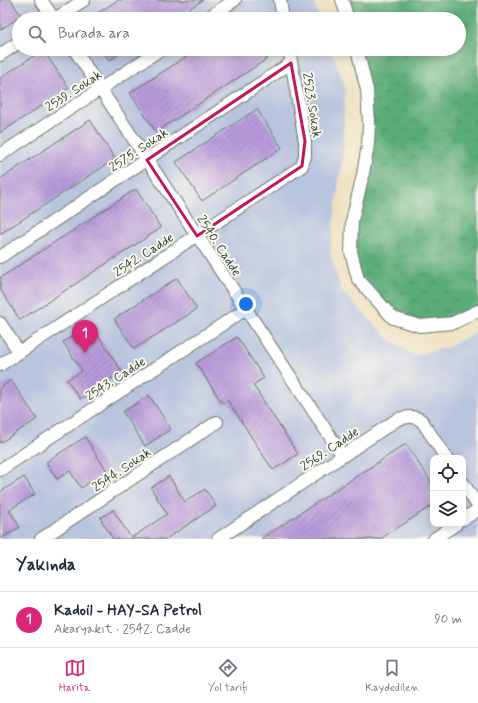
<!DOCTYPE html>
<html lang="tr">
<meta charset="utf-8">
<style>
body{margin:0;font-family:Mynerve,sans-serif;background:#f6f6f7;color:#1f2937}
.controls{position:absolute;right:12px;bottom:12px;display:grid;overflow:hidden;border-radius:8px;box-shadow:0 2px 10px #0003}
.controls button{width:36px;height:36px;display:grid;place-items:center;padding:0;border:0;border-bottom:1px solid #e0e1e3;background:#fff;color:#1f2937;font:20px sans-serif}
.you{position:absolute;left:246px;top:304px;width:14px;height:14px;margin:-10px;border:3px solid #fff;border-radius:50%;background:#1a73e8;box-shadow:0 0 0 6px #1a73e833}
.badge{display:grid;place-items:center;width:26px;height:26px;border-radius:50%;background:#db2777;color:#fff;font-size:13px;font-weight:700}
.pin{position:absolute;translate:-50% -33px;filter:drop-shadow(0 1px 2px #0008)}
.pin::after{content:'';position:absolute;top:21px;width:14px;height:12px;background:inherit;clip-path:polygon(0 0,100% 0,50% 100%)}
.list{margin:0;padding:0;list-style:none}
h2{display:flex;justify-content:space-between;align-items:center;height:52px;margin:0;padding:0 16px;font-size:17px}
h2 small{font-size:13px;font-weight:400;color:#747a83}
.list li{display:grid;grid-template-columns:26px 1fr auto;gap:12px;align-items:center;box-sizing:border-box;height:56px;padding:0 16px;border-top:1px solid #e0e1e3}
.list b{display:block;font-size:15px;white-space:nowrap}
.list p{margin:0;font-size:13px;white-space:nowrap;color:#747a83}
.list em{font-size:13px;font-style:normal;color:#747a83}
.icon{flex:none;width:22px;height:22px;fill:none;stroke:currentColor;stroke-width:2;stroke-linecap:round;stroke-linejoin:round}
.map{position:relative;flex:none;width:478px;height:539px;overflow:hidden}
.search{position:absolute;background:#fff;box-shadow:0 2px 10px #0003;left:12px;right:12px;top:12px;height:44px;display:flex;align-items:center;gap:10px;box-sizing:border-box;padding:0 14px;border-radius:22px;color:#747a83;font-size:15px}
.sheet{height:108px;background:#fff}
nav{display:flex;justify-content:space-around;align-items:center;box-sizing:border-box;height:56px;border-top:1px solid #e0e1e3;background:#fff;font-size:11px;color:#747a83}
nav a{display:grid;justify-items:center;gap:2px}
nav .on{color:#db2777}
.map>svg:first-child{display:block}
</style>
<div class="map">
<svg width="478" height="539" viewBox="0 0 478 539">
<defs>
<pattern id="forest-crowns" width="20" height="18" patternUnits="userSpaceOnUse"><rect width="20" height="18" fill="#5cac78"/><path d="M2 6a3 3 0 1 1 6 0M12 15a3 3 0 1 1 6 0" fill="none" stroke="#4b8d63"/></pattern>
<pattern id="building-hatch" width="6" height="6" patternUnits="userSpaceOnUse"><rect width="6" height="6" fill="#b89bda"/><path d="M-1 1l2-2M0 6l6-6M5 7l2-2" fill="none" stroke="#9580b2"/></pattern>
</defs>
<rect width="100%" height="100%" fill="#fbf7ec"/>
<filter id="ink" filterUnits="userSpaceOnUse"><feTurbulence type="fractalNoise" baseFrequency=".025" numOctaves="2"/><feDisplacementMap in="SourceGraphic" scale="8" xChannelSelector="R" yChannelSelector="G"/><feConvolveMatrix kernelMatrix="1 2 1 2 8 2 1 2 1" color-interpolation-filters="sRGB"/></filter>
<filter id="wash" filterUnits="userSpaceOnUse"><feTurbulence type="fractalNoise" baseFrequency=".012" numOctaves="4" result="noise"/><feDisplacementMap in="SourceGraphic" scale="16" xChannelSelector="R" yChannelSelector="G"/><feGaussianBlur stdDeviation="0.9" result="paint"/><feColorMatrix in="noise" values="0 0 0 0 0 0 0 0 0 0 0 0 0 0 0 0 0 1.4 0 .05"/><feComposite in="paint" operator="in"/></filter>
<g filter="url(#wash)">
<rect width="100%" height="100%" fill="#eee1c0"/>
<path fill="#b9c4de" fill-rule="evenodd" d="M0,0H313L320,19H19V49H331L345,86L343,150L330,253L341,290L388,338L414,355L447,348L478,331V539H0ZM433,458H463V524H433Z"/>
<path fill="url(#forest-crowns)" stroke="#3e7456" d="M342,0H478V311L453,323L393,318L358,279L351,252L368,145L357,49H459V19H348Z"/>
<g id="blocks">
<path fill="url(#building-hatch)" d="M0,0H11L21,16L0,30Z
M118,0H203L173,19H89Z
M102,49H127L109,61Z
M198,49H260L267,59L156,132L130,93Z
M43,50L69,88L0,133V78Z
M257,109L282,148L202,201L176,162Z
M90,120L115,159L0,234V179Z
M136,189L161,228L20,320L0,289V278Z
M177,278L197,309L134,349L114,319Z
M91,324L122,372L80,399L67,380L82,371L63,342Z
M237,337L264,378L253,385L298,454L273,470L228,401L223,404L196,363Z
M11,380L37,419L0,443V388Z
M149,395L171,429L145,446L123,412Z
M85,437L107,471L81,488L70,471L57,479L46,462Z
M406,444L433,485V505L380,539H261Z
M169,476L185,502L205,489L216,506L166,539H113L100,518L113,510L131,538L167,514L151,488Z
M24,477L35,494L9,510L20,527L0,539V492Z"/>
</g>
</g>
<g filter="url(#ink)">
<use href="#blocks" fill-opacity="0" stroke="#677665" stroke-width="1"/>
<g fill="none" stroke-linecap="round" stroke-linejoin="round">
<g stroke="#677665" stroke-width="14">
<path id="minor" d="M41,0L54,19
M280,0L283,19
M342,0L348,19
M55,19L84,0
M206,19L235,0
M74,49L343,456
M357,49L367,90L369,124L368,145L363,174L352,221L351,252L358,279L393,318L420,326L453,323L478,311
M0,55L19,42
M0,155L161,49
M0,257L291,63
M0,323L19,352
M0,365L302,166L305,156V141L289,49
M0,470L246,309
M463,483L478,506
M463,519L478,510
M41,539L217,422
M218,539L398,419C407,417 414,415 422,421L446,458
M434,539L456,524"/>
</g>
<use href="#minor" stroke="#fff" stroke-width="12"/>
</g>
</g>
<path fill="none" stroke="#c2185b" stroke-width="3" stroke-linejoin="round" d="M291,63L305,141L302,166L197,236L147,160Z"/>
<g text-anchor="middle" stroke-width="4" stroke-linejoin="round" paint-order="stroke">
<g font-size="13" fill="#1f3d34" stroke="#fbf7ec">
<text transform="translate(73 90) rotate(-33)" y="5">2539. Sokak</text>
<text transform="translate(313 105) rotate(81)" y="5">2523. Sokak</text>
<text transform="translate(138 149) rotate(-34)" y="5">2575. Sokak</text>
<text transform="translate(220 245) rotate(57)" y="5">2540. Cadde</text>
<text transform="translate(143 254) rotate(-33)" y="5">2542. Cadde</text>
<text transform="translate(115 378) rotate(-33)" y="5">2543. Cadde</text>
<text transform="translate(329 448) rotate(-34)" y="5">2569. Cadde</text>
<text transform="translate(121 469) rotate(-34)" y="5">2544. Sokak</text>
</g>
</g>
</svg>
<div class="controls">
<button><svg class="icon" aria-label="locate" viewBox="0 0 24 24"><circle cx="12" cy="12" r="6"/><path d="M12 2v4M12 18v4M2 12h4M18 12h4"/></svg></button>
<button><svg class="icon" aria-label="layers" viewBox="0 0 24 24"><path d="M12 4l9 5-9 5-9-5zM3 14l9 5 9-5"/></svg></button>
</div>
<div class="you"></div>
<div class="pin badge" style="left:85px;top:353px">1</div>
<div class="search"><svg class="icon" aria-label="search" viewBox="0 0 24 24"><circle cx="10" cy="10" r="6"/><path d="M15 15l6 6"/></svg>Burada ara</div>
</div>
<section class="sheet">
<h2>Yakında<small></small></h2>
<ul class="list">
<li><span class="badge">1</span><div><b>Kadoil - HAY-SA Petrol</b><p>Akaryakıt · 2542. Cadde</p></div><em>90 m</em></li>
</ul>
</section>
<nav>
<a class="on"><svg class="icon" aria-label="map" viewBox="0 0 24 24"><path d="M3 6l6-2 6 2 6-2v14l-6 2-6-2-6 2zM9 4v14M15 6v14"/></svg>Harita</a>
<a><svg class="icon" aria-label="directions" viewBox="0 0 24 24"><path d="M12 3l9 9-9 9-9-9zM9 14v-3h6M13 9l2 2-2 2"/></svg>Yol tarifi</a>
<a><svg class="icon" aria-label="saved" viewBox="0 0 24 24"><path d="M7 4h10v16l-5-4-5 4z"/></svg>Kaydedilen</a>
</nav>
